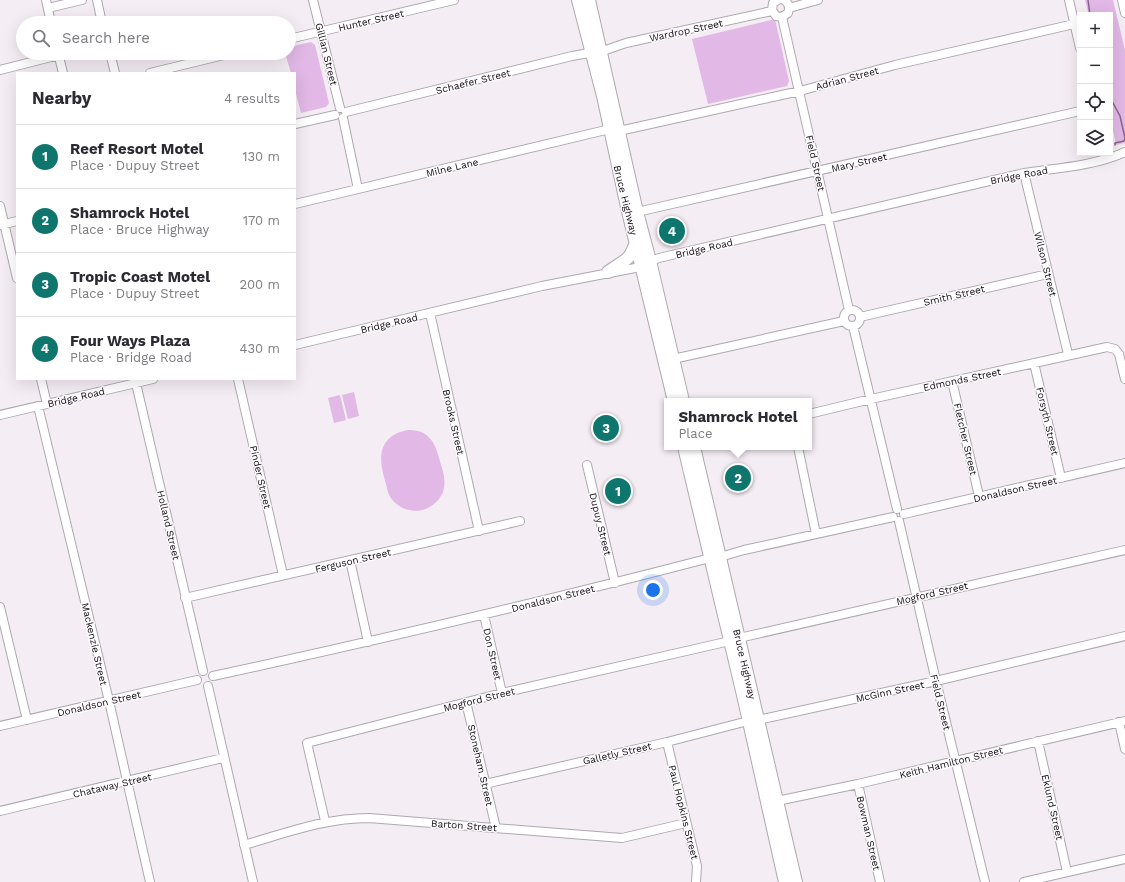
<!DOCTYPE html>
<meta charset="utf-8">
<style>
body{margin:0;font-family:"Work Sans",sans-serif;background:#f2f2f3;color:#2b2b33}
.controls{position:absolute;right:12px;top:12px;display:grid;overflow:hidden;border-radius:0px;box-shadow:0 4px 16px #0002}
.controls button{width:36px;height:36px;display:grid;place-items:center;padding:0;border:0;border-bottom:1px solid #e1e1e2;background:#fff;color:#2b2b33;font:20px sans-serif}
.you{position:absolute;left:653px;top:590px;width:14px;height:14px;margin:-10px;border:3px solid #fff;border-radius:50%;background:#1a73e8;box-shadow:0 0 0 6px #1a73e833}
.badge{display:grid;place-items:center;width:26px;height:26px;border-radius:50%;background:#0f766e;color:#fff;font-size:13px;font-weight:700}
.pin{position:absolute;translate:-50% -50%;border:2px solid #fff;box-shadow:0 1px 4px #0006}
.popup{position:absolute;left:664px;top:398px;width:148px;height:52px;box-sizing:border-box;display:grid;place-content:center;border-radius:0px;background:#fff;filter:drop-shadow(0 1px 3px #0005);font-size:13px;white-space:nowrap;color:#7c7c81}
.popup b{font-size:15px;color:#2b2b33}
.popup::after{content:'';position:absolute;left:50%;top:100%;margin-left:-8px;border:8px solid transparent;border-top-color:#fff}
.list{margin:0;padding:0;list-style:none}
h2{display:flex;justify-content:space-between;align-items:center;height:52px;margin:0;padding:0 16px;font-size:17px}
h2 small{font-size:13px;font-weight:400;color:#7c7c81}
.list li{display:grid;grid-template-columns:26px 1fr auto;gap:12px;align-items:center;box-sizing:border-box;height:64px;padding:0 16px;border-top:1px solid #e1e1e2}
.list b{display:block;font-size:15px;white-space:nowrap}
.list p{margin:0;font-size:13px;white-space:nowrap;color:#7c7c81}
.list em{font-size:13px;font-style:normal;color:#7c7c81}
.icon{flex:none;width:22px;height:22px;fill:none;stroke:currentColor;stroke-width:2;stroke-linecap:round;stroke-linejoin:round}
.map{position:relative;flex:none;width:1125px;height:882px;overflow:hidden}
.search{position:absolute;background:#fff;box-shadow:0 4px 16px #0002;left:16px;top:16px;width:280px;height:44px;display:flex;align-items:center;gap:10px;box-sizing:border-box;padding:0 14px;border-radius:22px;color:#7c7c81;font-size:15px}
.panel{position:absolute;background:#fff;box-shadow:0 4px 16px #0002;left:16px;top:72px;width:280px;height:308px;border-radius:0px}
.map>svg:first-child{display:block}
</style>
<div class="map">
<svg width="1125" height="882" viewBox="0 0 1125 882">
<rect width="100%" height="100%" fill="#f4edf4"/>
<path fill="#e2b8e6" d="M1085,0H1113L1125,50V143L1116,145L1110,115V15H1089Z
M775,19L789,81L787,86L708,104L692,39Z
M311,42L315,45L329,103L326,107L301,113L295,90V73H291L285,53H289V47Z
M354,392L359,416L348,419L342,395Z
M340,395L346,420L334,423L328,398Z
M407,430C431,429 436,445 441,465C444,474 446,482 443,492C440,499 434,505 426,509C412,514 396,508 389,495C387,490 386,483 384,477C378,455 380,436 407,430Z"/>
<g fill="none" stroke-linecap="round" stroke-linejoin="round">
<path stroke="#87668a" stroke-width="1.5" d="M1088,0L1090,15
M1110,75L1112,82L1110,91
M1110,94L1112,101L1120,116L1125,138L1124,141L1115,143V145"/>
<g stroke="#aea8af" stroke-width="10">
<path id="minor" d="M46,0L51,23
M97,0L102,23
M313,0L340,108
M778,0L773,3L772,10L776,16L782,17L788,13C790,8 789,3 784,0
M1069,0L1080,48
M1122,0L1125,13
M48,8L82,0
M789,8L818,0
M782,17L849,310
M289,39L454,0
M58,53L63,73
M110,53L115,73
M0,70L59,55
M150,73L232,53
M346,112L572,56L606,50L626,43L772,11
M343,118L358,189
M295,124L335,115
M619,131L800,91L895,65L1074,24
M1024,173L1068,354
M295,204L610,129
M0,206L17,278
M637,212L1080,111
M1,225L17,221
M844 318a8 8 0 1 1 16 0a8 8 0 1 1-16 0Z
M430,313L479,531
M860,317L1048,274
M853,326L897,509
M295,345L542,286L635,268L659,258L1024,173C1057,168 1094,166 1125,152
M673,359L844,321
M1034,363L1061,478
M41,379L47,404
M135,379L203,671
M238,379L283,575
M952,381L979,496
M38,406L109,701L150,882
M809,414L871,399L1107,347L1115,349L1119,354L1125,379
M0,415L153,379
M798,447L816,534
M587,465L615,583
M904,514L1125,463
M899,521L936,681L985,882
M350,560L368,642
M185,598L520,521
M0,607L27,720
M484,615L502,693
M739,638L1125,550
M213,676C379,640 545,601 710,558L720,557L744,550L893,517
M208,686L253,882
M466,702L496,828
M1119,722L1125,749
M0,726L197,680
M1038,741L1067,872
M667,742L697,866L696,882
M485,784L667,742L748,721L758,720L936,681L1125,636
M858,784L880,882
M777,801L858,784L1125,721
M0,811L223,758
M325,821L307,743L502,693L730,641
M244,845C286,833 325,818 369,818L622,838L686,823
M1024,882L1125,859"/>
</g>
<g stroke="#aea8af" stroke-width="14">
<path id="highway" d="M578,0L603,96L627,207L674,401
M589,0L637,212L650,261L683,401
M608,272C623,261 631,261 636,241
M684,447L743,695L785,882
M694,447L796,882"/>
</g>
<use href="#minor" stroke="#fff" stroke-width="8"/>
<use href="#highway" stroke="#fff" stroke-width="12"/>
</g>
<g text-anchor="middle" stroke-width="3" stroke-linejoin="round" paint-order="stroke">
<g font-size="10" fill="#100e10" stroke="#fffcff">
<text transform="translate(371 20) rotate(-13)" y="4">Hunter Street</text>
<text transform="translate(686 30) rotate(-12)" y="4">Wardrop Street</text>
<text transform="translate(327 54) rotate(76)" y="4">Gillian Street</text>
<text transform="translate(847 78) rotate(-15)" y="4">Adrian Street</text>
<text transform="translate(473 81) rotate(-14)" y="4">Schaefer Street</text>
<text transform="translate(859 162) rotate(-13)" y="4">Mary Street</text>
<text transform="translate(816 163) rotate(77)" y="4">Field Street</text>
<text transform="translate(452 167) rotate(-13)" y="4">Milne Lane</text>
<text transform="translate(1019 175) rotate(-11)" y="4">Bridge Road</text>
<text transform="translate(626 200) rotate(76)" y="4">Bruce Highway</text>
<text transform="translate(704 248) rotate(-13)" y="4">Bridge Road</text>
<text transform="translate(1046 264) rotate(76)" y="4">Wilson Street</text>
<text transform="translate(954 295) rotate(-13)" y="4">Smith Street</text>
<text transform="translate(389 323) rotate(-13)" y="4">Bridge Road</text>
<text transform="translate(962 379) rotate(-12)" y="4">Edmonds Street</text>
<text transform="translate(76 397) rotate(-13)" y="4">Bridge Road</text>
<text transform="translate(1048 421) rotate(77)" y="4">Forsyth Street</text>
<text transform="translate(454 422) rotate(77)" y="4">Brooks Street</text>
<text transform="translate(966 439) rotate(77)" y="4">Fletcher Street</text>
<text transform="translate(261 477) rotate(77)" y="4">Pinder Street</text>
<text transform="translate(1015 489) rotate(-13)" y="4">Donaldson Street</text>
<text transform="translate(601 524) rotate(76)" y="4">Dupuy Street</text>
<text transform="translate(169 525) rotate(77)" y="4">Holland Street</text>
<text transform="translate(353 560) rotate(-13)" y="4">Ferguson Street</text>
<text transform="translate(932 593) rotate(-13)" y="4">Mogford Street</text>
<text transform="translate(553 598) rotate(-14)" y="4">Donaldson Street</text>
<text transform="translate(95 644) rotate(77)" y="4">Mackenzie Street</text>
<text transform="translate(493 654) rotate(77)" y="4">Don Street</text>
<text transform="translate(745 664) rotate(77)" y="4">Bruce Highway</text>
<text transform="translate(890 691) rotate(-12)" y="4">McGinn Street</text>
<text transform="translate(479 699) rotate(-14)" y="4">Mogford Street</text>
<text transform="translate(941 702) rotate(76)" y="4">Field Street</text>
<text transform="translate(99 703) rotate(-13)" y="4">Donaldson Street</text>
<text transform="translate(617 753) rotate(-13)" y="4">Galletly Street</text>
<text transform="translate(951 762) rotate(-14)" y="4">Keith Hamilton Street</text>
<text transform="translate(481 765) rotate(77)" y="4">Stoneham Street</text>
<text transform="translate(112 785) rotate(-13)" y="4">Chataway Street</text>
<text transform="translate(1053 807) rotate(77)" y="4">Eklund Street</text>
<text transform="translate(684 812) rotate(76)" y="4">Paul Hopkins Street</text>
<text transform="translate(464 825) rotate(4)" y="4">Barton Street</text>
<text transform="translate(869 833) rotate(77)" y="4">Bowman Street</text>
</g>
</g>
</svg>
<div class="controls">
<button>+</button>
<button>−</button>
<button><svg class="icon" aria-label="locate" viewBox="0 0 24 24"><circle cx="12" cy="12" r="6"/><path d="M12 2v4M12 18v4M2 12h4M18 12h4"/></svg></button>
<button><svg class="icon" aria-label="layers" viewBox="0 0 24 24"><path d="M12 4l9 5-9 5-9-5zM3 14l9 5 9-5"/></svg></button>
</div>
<div class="you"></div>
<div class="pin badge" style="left:618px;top:491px">1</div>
<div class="pin badge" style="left:738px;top:478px">2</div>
<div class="popup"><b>Shamrock Hotel</b>Place</div>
<div class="pin badge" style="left:606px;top:428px">3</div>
<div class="pin badge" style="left:672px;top:231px">4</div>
<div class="search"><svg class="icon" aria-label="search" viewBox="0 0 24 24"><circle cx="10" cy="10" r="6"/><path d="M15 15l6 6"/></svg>Search here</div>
<section class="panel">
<h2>Nearby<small>4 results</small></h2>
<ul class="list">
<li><span class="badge">1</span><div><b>Reef Resort Motel</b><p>Place · Dupuy Street</p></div><em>130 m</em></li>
<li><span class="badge">2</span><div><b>Shamrock Hotel</b><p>Place · Bruce Highway</p></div><em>170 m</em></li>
<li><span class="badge">3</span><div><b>Tropic Coast Motel</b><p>Place · Dupuy Street</p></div><em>200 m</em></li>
<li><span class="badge">4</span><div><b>Four Ways Plaza</b><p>Place · Bridge Road</p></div><em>430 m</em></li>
</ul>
</section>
</div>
